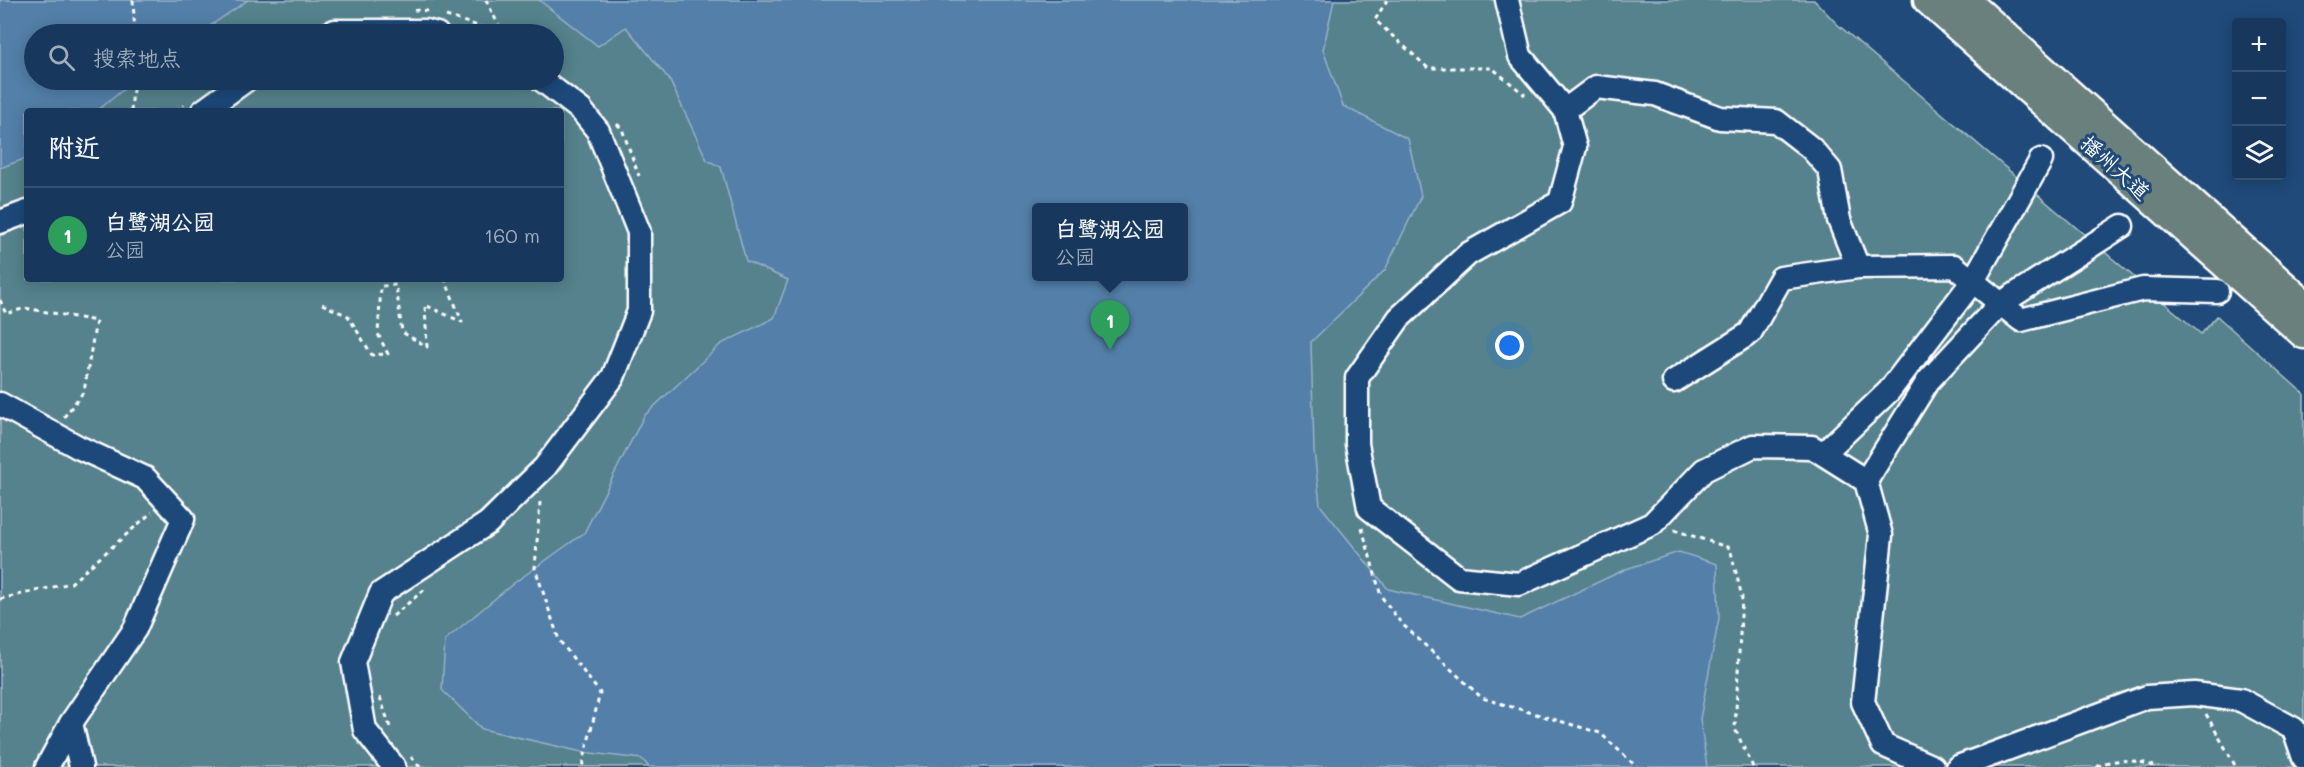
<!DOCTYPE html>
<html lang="zh">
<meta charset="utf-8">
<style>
body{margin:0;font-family:Mali,"LXGW WenKai TC",sans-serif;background:#244365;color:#f1f3f6}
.controls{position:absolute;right:18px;top:18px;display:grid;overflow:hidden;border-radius:6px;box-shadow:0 3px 15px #0003}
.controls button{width:54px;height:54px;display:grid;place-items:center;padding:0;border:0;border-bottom:2px solid #365272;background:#17385c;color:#f1f3f6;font:30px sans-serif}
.you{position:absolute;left:1510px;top:346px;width:21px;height:21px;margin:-15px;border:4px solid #fff;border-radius:50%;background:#1a73e8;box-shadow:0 0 0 9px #1a73e833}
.badge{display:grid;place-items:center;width:39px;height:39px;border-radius:50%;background:#d6ab8b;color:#fff;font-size:20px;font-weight:700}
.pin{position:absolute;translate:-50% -50px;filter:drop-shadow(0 2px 3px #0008)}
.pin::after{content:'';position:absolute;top:32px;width:21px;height:18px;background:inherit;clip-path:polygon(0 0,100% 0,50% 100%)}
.popup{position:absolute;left:1032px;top:203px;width:156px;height:78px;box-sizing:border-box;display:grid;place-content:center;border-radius:6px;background:#17385c;filter:drop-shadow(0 2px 4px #0005);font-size:20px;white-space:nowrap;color:#9eacbb}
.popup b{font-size:22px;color:#f1f3f6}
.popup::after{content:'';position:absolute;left:50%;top:100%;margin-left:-12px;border:12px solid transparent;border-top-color:#17385c}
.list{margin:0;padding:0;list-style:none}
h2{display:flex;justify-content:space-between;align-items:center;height:78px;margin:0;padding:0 24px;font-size:26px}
h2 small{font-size:20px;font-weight:400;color:#9eacbb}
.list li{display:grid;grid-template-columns:39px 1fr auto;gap:18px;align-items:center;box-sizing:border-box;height:96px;padding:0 24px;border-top:2px solid #365272}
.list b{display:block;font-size:22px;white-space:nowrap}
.list p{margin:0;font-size:20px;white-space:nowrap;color:#9eacbb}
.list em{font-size:20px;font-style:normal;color:#9eacbb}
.icon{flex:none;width:33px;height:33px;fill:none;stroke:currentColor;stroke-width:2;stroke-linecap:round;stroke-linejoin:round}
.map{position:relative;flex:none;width:2304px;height:767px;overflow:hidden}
.search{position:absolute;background:#17385c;box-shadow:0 3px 15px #0003;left:24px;top:24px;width:540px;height:66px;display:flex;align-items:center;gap:15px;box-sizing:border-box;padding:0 21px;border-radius:33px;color:#9eacbb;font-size:22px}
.panel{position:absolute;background:#17385c;box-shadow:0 3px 15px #0003;left:24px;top:108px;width:540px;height:174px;border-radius:6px}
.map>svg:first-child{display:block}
</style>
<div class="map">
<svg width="2304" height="767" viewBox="0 0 2304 767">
<rect width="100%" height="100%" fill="#1f4a7a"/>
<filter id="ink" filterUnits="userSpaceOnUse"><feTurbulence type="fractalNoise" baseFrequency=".0167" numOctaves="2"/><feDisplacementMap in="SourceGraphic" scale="12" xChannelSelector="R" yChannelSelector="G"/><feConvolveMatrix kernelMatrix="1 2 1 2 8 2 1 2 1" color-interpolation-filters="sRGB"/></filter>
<g filter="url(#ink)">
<path fill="#55828c" stroke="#aac0c6" stroke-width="1.5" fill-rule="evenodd" d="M0,0H1814L1837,24L2201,334L2217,316L2304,394V767H0ZM34,34H554V80H34ZM27,111H561V279H27ZM1036,208H1184V276H1036Z"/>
<path fill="#537fa8" stroke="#98b2cb" stroke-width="1.5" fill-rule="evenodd" d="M0,0H248L198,34H34V80H135L97,111H27V158L0,168Z
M539,0H1334L1323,50L1343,106L1408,139L1421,196L1385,270L1311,342L1314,450L1320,505L1388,589L1520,619L1626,569L1679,552L1717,564L1719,618L1700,719L1707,767H649L642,759L582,752L482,729L442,690L445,640L514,583L584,533L644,416L721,344L774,318L788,280L746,261L721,167L707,160L669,79L626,27L598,46ZM1036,208H1184V276H1036Z"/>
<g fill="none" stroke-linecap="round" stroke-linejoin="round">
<g stroke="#fff" stroke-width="27">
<path id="minor" d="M1507,0L1520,56L1565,110L1575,147L1560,202L1468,254L1399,318L1357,378V444L1369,508L1459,578L1519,584L1652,524L1704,470L1753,446L1812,447L1866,481L1881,535L1863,702L1883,745L1933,767
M328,34L335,31H426L437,34
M1565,110L1596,87L1655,94L1720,118L1776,121L1811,148L1830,170L1839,220L1858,267L1781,278L1750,333L1674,381
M203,111L246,80
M0,222L27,212
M1858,267L1954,266L2021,320L2143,289L2217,291
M0,404L78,447L145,478L183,519L135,629L71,723L47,767
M1823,454L1889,391L1973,281L2041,160
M1866,481L1928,381L2000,304L2122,226
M71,723L81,767
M394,767L365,730L353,662L381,593L488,523L545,467L613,377L639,311V232L598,131L581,110L542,80
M1958,767L2147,697L2194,694L2241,700L2294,729L2304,758"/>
</g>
<g stroke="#fff" stroke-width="33">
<path id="major" d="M1928,0L2304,334
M1965,0L2304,304"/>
</g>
<path stroke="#fff" stroke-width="3" stroke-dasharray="4.5 4.5" stroke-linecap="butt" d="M133,0L135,34
M486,0L503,34
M1387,0L1375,20L1428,68H1492L1525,95
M414,10L431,11
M446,16L504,34
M290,34L313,22
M131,111L134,80
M176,111L184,105
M617,124L622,129L639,176
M0,300L6,314L25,308L96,321L84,391L64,417
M322,304L348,316L372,355L388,354L378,334L381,286L396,285L402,332L427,347L425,305L462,322L445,279
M540,502L535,568L559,640L600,693L582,767
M1362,528L1381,596L1401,623L1482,698L1600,733L1637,767
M1674,530L1730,548L1742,597L1735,729L1753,767
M0,599L71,583L152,512
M393,616L425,589
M380,697L391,730
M2206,714L2236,767
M411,757L420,767
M2097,767C2112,757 2140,760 2157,767"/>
<use href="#minor" stroke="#1f4a7a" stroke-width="22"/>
<use href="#major" stroke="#6a807d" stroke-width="28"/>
</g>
</g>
<g text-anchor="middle" stroke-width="6" stroke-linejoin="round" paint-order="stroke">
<g font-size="21" fill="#fff" stroke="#1f4a7a">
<text transform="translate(2115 168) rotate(42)" y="7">播州大道</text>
</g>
</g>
</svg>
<div class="controls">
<button>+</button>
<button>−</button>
<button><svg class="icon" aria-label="layers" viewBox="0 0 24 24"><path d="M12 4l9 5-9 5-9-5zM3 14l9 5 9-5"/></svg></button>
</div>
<div class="you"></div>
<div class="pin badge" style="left:1110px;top:350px;background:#2e9e5b">1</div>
<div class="popup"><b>白鹭湖公园</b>公园</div>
<div class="search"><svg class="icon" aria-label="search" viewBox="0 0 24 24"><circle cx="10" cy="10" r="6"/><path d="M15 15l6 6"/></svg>搜索地点</div>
<section class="panel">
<h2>附近<small></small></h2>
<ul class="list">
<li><span class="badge" style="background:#2e9e5b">1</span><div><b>白鹭湖公园</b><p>公园</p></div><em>160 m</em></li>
</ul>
</section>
</div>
